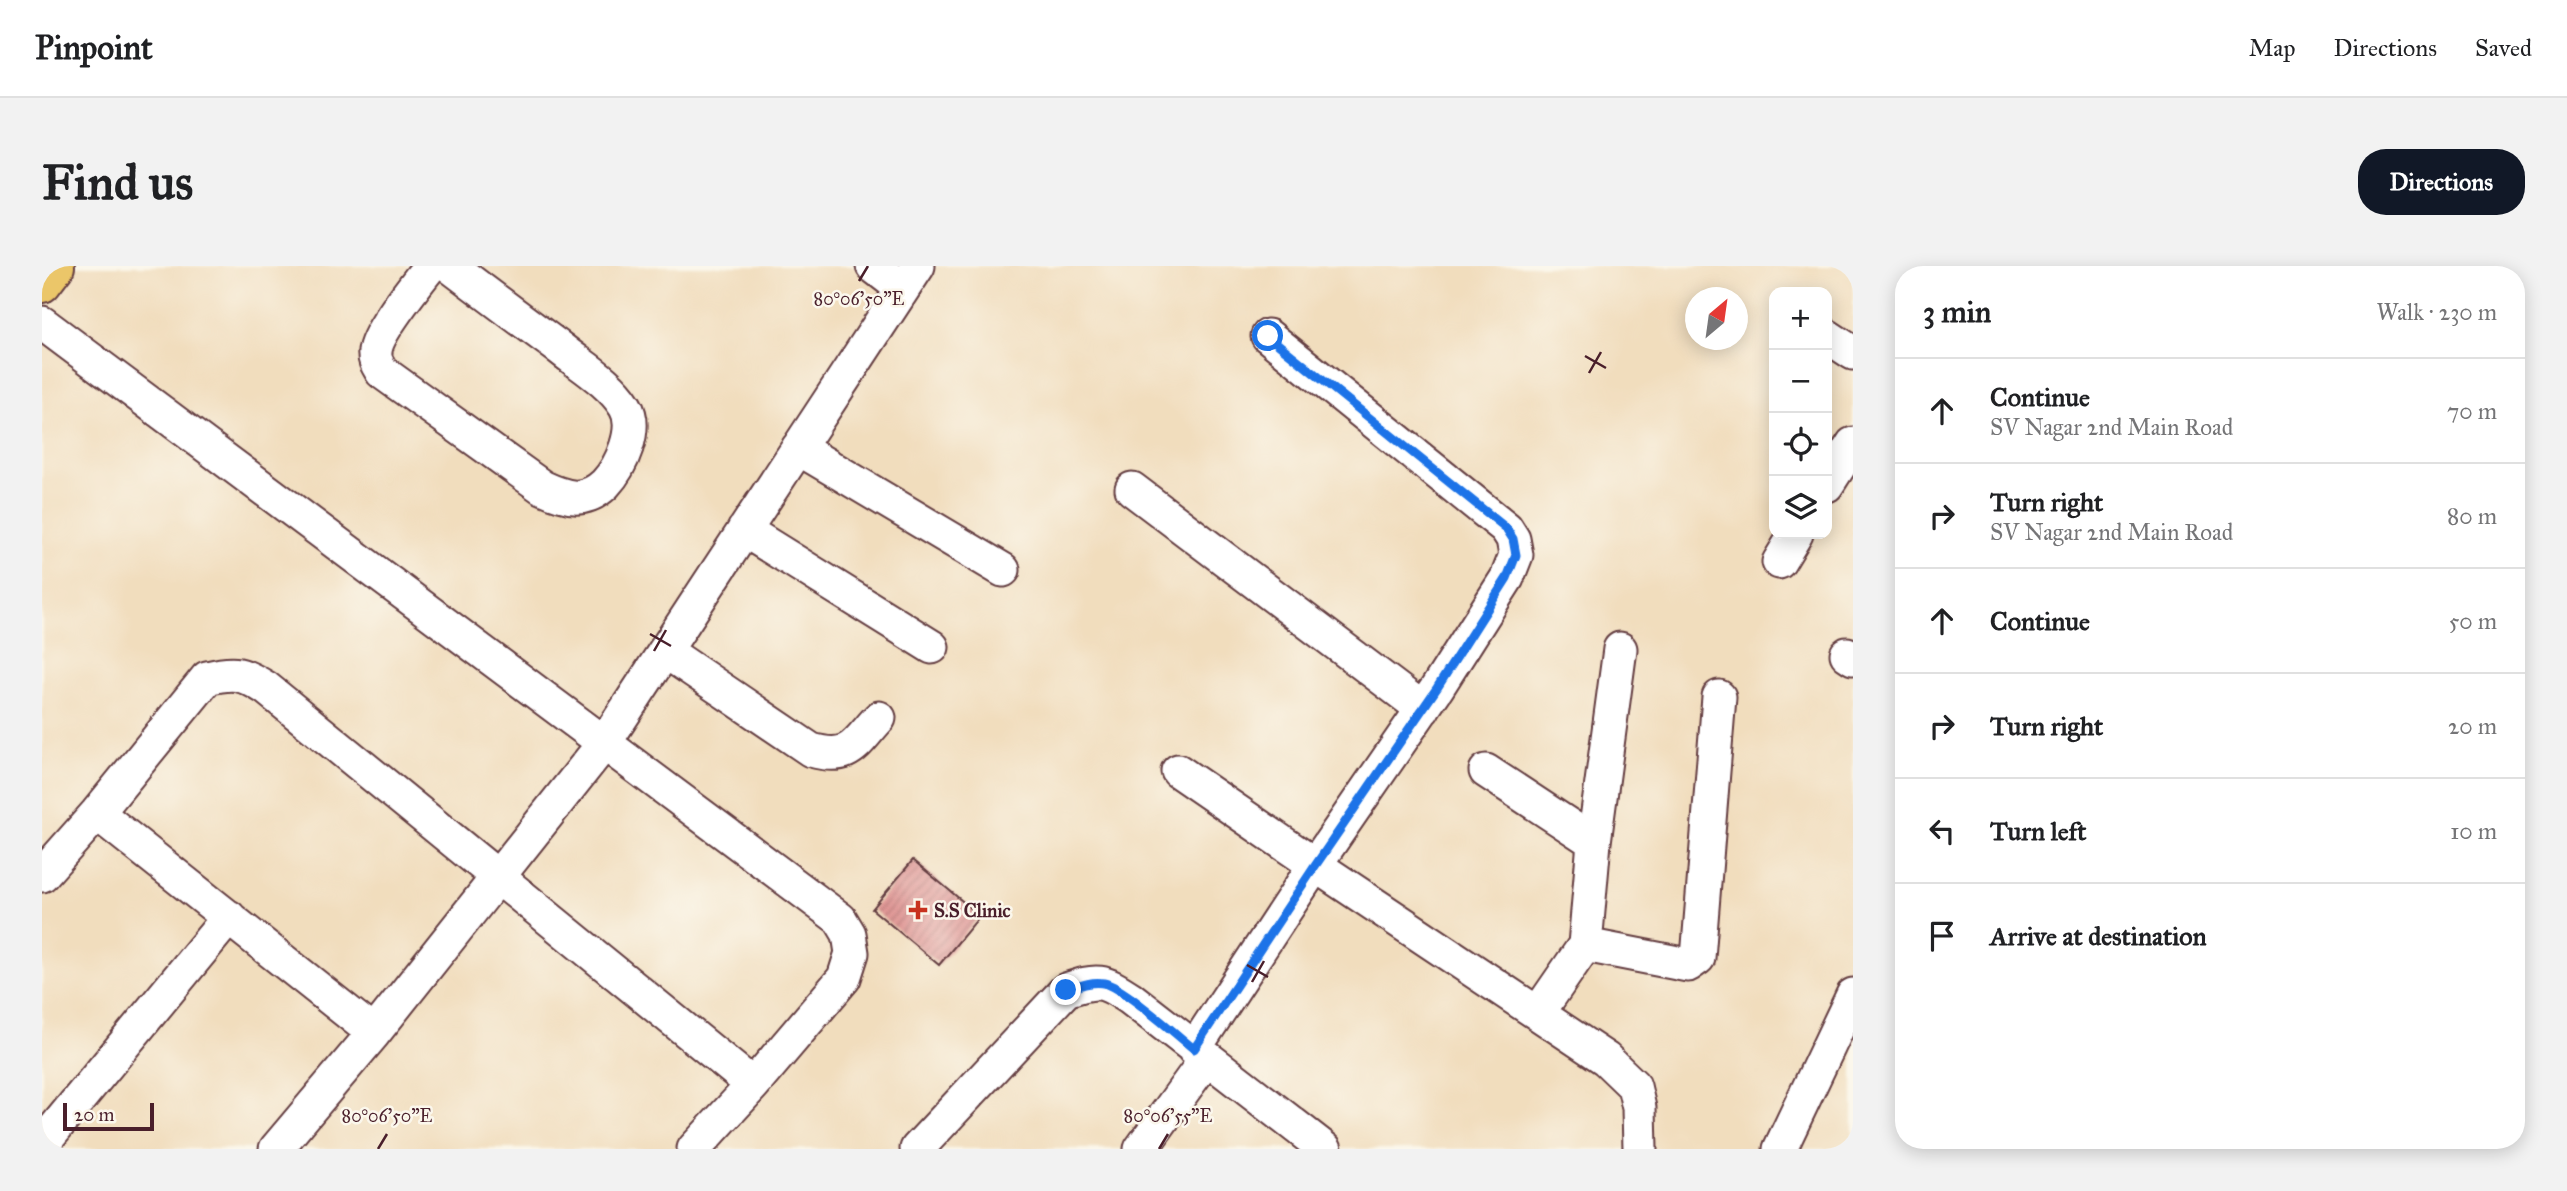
<!DOCTYPE html>
<meta charset="utf-8">
<style>
body{margin:0;font-family:"IM FELL Great Primer",serif;background:#f2f2f2;color:#202124}
.controls{position:absolute;right:21px;top:21px;display:grid;overflow:hidden;border-radius:14px;box-shadow:0 4px 18px #0003}
.controls button{width:63px;height:63px;display:grid;place-items:center;padding:0;border:0;border-bottom:2px solid #e0e0e0;background:#fff;color:#202124;font:35px sans-serif}
.compass{position:absolute;left:1643px;top:21px;width:63px;height:63px;border-radius:50%;background:#fff;box-shadow:0 4px 18px #0003;rotate:29deg}
.scale{position:absolute;left:21px;bottom:18px;width:91px;box-sizing:border-box;padding-left:7px;border:4px solid #4a1f2b;border-top:0;font-size:19px;line-height:24px;white-space:nowrap;color:#4a1f2b;-webkit-text-stroke:5px #fbf7ec;paint-order:stroke}
.stop{position:absolute;width:21px;height:21px;margin:-16px;border:5px solid #1a73e8;border-radius:50%;background:#fff}
.stop.end{background:#1a73e8;border-color:#fff;box-shadow:0 2px 7px #0008}
.list{margin:0;padding:0;list-style:none}
h2{display:flex;justify-content:space-between;align-items:center;height:91px;margin:0;padding:0 28px;font-size:30px}
h2 small{font-size:23px;font-weight:400;color:#757577}
.list li{display:grid;grid-template-columns:46px 1fr auto;gap:21px;align-items:center;box-sizing:border-box;height:105px;padding:0 28px;border-top:2px solid #e0e0e0}
.list b{display:block;font-size:26px;white-space:nowrap}
.list p{margin:0;font-size:23px;white-space:nowrap;color:#757577}
.list em{font-size:23px;font-style:normal;color:#757577}
.icon{flex:none;width:38px;height:38px;fill:none;stroke:currentColor;stroke-width:2;stroke-linecap:round;stroke-linejoin:round}
.map{position:relative;flex:none;width:1811px;height:883px;overflow:hidden;border-radius:28px}
header{display:flex;align-items:center;gap:42px;box-sizing:border-box;height:98px;padding:0 35px;background:#fff;border-bottom:2px solid #e0e0e0}
header strong{font-size:33px}
nav{display:flex;gap:38px;margin-inline-start:auto;font-size:24px}
.intro{display:flex;align-items:center;justify-content:space-between;box-sizing:border-box;height:168px;padding:0 42px}
h1{margin:0;font-size:49px}
.button{padding:18px 32px;border-radius:28px;background:#111827;color:#fff;font-size:24px;font-weight:700}
main{display:flex;gap:42px;padding:0 42px}
aside{flex:1;background:#fff;border-radius:28px;box-shadow:0 4px 18px #0003}
.map>svg:first-child{display:block}
</style>
<header>
<strong>Pinpoint</strong>
<nav><a>Map</a><a>Directions</a><a>Saved</a></nav>
</header>
<div class="intro"><h1>Find us</h1><a class="button">Directions</a></div>
<main>
<div class="map">
<svg width="1811" height="883" viewBox="0 0 1811 883">
<defs>
<pattern id="building-hatch" width="6" height="6" patternUnits="userSpaceOnUse" patternTransform="scale(1.75)"><rect width="6" height="6" fill="#dd8e8d"/><path d="M-1 1l2-2M0 6l6-6M5 7l2-2" fill="none" stroke="#b57373"/></pattern>
</defs>
<rect width="100%" height="100%" fill="#fbf7ec"/>
<filter id="ink" filterUnits="userSpaceOnUse"><feTurbulence type="fractalNoise" baseFrequency=".0143" numOctaves="2"/><feDisplacementMap in="SourceGraphic" scale="14" xChannelSelector="R" yChannelSelector="G"/><feConvolveMatrix kernelMatrix="1 2 1 2 8 2 1 2 1" color-interpolation-filters="sRGB"/></filter>
<filter id="wash" filterUnits="userSpaceOnUse"><feTurbulence type="fractalNoise" baseFrequency=".00686" numOctaves="4" result="noise"/><feDisplacementMap in="SourceGraphic" scale="28" xChannelSelector="R" yChannelSelector="G"/><feGaussianBlur stdDeviation="1.57" result="paint"/><feColorMatrix in="noise" values="0 0 0 0 0 0 0 0 0 0 0 0 0 0 0 0 0 1.4 0 .05"/><feComposite in="paint" operator="in"/></filter>
<g filter="url(#wash)">
<rect width="100%" height="100%" fill="#f1ddbd"/>
<g id="blocks">
<path fill="url(#building-hatch)" d="M871,594L938,650L897,699L830,643Z"/>
</g>
</g>
<g filter="url(#ink)">
<use href="#blocks" fill-opacity="0" stroke="#633c41" stroke-width="2"/>
<g fill="none" stroke-linecap="round" stroke-linejoin="round">
<g stroke="#633c41" stroke-width="37">
<path id="minor" d="M388,0C375,17 334,67 333,86C332,94 336,99 340,106L500,221C524,232 542,238 563,218C579,201 597,162 583,140C568,116 540,100 519,83C482,56 445,28 408,0
M831,0L861,23
M0,57L798,653L807,668L810,687L802,712L711,819L652,883
M1785,70L1811,87
M756,182L961,304
M1785,219L1811,178
M1090,223L1381,443
M702,264L890,381
M1737,296L1754,268
M623,385L769,484C809,495 812,479 837,452
M1805,388L1811,392
M1136,505L1273,599L1564,793L1592,820L1597,842L1598,883
M1444,505L1552,576
M55,547L332,767
M0,609L55,547L165,412C193,405 200,407 224,422L711,819
M1543,679L1646,699L1656,692L1677,431
M1496,747L1543,679L1552,576L1578,383
M1152,783L1273,599L1395,422L1465,312L1474,289L1471,273L1464,262L1226,70
M0,878L187,651
M234,883L332,767L563,476L876,0
M875,883L1024,724C1056,713 1061,714 1088,732L1283,883
M1099,883L1165,792
M1738,883L1811,729"/>
</g>
<g stroke="#633c41" stroke-width="42">
<path id="major" d="M0,17L13,0"/>
</g>
<use href="#minor" stroke="#fff" stroke-width="33"/>
<use href="#major" stroke="#ebc669" stroke-width="38"/>
</g>
</g>
<g fill="none" stroke-linecap="round" stroke-linejoin="round" filter="url(#ink)">
<path stroke="#1a73e8" stroke-width="9" d="M1024,724C1037,720 1048,715 1062,717C1080,720 1135,769 1152,783L1273,600L1395,422L1465,312L1474,289L1471,273L1464,262L1226,70"/>
</g>
<path fill="none" stroke="#4a1f2b" stroke-width="2.5" d="M817,15L826,0M1543,90L1564,102M1547,107L1559,86M608,368L629,380M612,385L624,364M1205,699L1226,711M1210,716L1222,695M336,883L345,868M1117,883L1126,868"/>
<path fill="#c8321e" stroke="#fbf7ec" stroke-width="2.5" d="M872.5 633.5h7v7h7v7h-7v7h-7v-7h-7v-7h7z"/>
<g text-anchor="middle" stroke-width="5" stroke-linejoin="round" paint-order="stroke">
<g font-size="19" font-weight="bold" fill="#4a1f2b" stroke="#fbf7ec" text-anchor="start">
<text x="892" y="651">S.S Clinic</text>
</g>
</g>
<g font-size="18" text-anchor="middle" fill="#4a1f2b" stroke="#fbf7ec" stroke-width="5" stroke-linejoin="round" paint-order="stroke">
<text x="817" y="39">80°06'50"E</text>
<text x="345" y="856">80°06'50"E</text>
<text x="1126" y="856">80°06'55"E</text>
</g>
</svg>
<div class="controls">
<button>+</button>
<button>−</button>
<button><svg class="icon" aria-label="locate" viewBox="0 0 24 24"><circle cx="12" cy="12" r="6"/><path d="M12 2v4M12 18v4M2 12h4M18 12h4"/></svg></button>
<button><svg class="icon" aria-label="layers" viewBox="0 0 24 24"><path d="M12 4l9 5-9 5-9-5zM3 14l9 5 9-5"/></svg></button>
</div>
<svg class="compass" viewBox="-18 -18 36 36"><path d="M0-13l5 13h-10z" fill="#e53935"/><path d="M0 13l5-13h-10z" fill="#757577"/></svg>
<div class="scale">20 m</div>
<div class="stop" style="left:1226px;top:70px"></div>
<div class="stop end" style="left:1024px;top:724px"></div>
</div>
<aside>
<h2>3 min<small>Walk · 230 m</small></h2>
<ul class="list">
<li><svg class="icon" aria-label="ahead" viewBox="0 0 24 24"><path d="M12 20V5M6 11l6-6 6 6"/></svg><div><b>Continue</b><p>SV Nagar 2nd Main Road</p></div><em>70 m</em></li>
<li><svg class="icon" aria-label="right" viewBox="0 0 24 24"><path d="M7 20v-9h11M14 6l5 5-5 5"/></svg><div><b>Turn right</b><p>SV Nagar 2nd Main Road</p></div><em>80 m</em></li>
<li><svg class="icon" aria-label="ahead" viewBox="0 0 24 24"><path d="M12 20V5M6 11l6-6 6 6"/></svg><div><b>Continue</b></div><em>50 m</em></li>
<li><svg class="icon" aria-label="right" viewBox="0 0 24 24"><path d="M7 20v-9h11M14 6l5 5-5 5"/></svg><div><b>Turn right</b></div><em>20 m</em></li>
<li><svg class="icon" aria-label="left" viewBox="0 0 24 24"><path d="M17 20v-9H6M10 6l-5 5 5 5"/></svg><div><b>Turn left</b></div><em>10 m</em></li>
<li><svg class="icon" aria-label="arrive" viewBox="0 0 24 24"><path d="M6 21V4h12l-3 4 3 4H6"/></svg><div><b>Arrive at destination</b></div></li>
</ul>
</aside>
</main>
